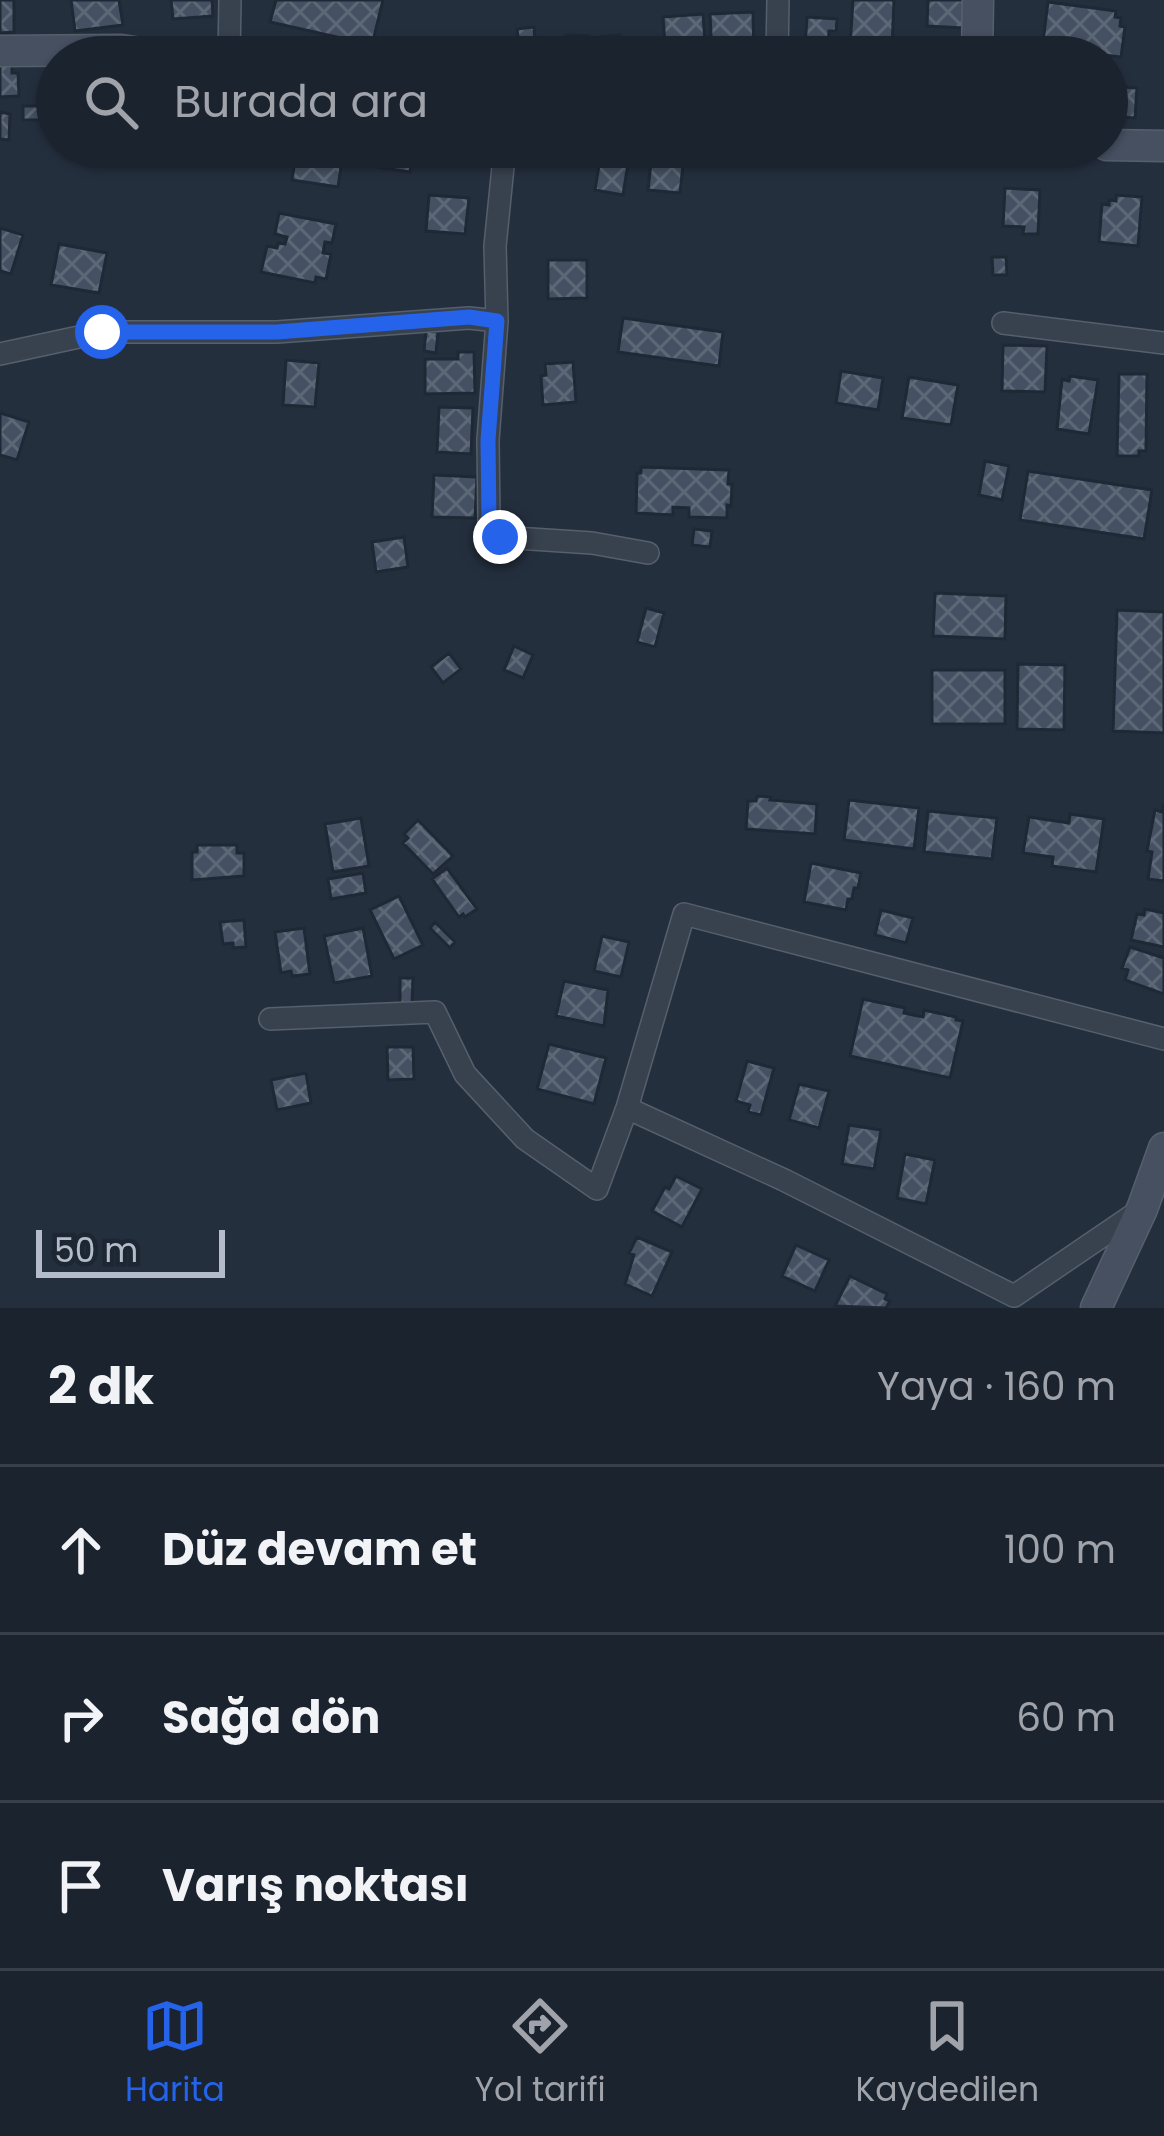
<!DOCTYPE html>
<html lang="tr">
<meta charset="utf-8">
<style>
body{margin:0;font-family:Poppins,sans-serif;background:#282f3a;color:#f1f3f6}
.scale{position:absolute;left:36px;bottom:30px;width:189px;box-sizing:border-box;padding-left:12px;border:6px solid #b4bcc9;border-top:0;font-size:33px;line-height:42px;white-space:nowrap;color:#b4bcc9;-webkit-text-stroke:9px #1d2633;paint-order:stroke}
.stop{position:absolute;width:36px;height:36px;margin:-27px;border:9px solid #2563eb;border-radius:50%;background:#fff}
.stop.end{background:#2563eb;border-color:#fff;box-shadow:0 3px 12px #0008}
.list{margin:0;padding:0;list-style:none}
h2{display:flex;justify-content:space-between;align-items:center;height:156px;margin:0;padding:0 48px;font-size:51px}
h2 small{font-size:39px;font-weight:400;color:#a0a4aa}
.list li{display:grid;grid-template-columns:78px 1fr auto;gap:36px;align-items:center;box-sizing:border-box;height:168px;padding:0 48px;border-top:3px solid #39404a}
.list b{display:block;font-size:45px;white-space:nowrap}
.list em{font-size:39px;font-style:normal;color:#a0a4aa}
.icon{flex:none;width:66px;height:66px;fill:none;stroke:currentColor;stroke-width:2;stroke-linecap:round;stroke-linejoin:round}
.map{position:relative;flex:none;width:1164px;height:1308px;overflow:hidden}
.search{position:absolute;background:#1b232e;box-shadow:0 3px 9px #0004;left:36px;right:36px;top:36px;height:132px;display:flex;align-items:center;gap:30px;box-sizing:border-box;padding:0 42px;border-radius:66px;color:#a0a4aa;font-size:45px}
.sheet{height:660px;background:#1b232e}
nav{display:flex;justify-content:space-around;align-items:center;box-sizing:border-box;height:168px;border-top:3px solid #39404a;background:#1b232e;font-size:33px;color:#a0a4aa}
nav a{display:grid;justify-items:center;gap:6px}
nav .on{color:#2563eb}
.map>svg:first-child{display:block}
</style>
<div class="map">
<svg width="1164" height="1308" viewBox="0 0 1164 1308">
<defs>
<pattern id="building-cross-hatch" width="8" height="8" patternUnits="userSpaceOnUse" patternTransform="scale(3)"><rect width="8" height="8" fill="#455162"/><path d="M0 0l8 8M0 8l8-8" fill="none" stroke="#5d6877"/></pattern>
</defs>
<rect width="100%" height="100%" fill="#242f3e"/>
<path fill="url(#building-cross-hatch)" stroke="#1f2835" stroke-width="3" d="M0,0H14V32L0,33Z
M71,0H119L123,25L75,31Z
M171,0H212L213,16L173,19Z
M276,0H383L372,45L270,22Z
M853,0H894L892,49L850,47Z
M928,0H966L964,28L927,26Z
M1048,2L1116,11L1115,17L1121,18L1120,26L1125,27L1121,57L1095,54L1096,48L1043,41Z
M753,12L754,57H712L710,14Z
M703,14L706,57H666L663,17Z
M807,17L837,19L836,31H829L828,49L805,47Z
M534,27L535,42L519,44L517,29Z
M566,35L589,36L588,57H564Z
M620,35L621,57H601L600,37Z
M397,45L419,48L418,57H395Z
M0,65H12V73H18L19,96L0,97Z
M1107,86L1137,88L1135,118L1107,116Z
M23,106H40V120H23Z
M0,112L10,114L9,140L0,139Z
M297,147H344L338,187L292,180Z
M379,147H414L410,172L376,167Z
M602,147L630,151L623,195L595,190Z
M652,153L684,156L680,193L648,190Z
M1005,188L1040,190L1038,234H1023L1024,227L1003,226Z
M429,195L469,198L465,234L426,231Z
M1116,195L1142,197L1138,246L1099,242L1102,204L1109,205V200L1116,201Z
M279,213L336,224L332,243L325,242L323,253L331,254L326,279L316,277L315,283L261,272L267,246L277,248L278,243L285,244L287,237L275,234Z
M0,228L23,235L11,274L0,271Z
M59,244L107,253L99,293L51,285Z
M992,257H1006L1007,275H993Z
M548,260H587V298L548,299Z
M623,318L723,332L719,366L618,352Z
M426,331L438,332L436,353L424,351Z
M1003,345L1047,346L1045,392L1002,391Z
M458,352H474L475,393L425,394V359H458Z
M286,360L319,363L315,407L283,405Z
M573,362L576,402L543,405L541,376L546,375L545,364Z
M841,371L883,378L878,410L836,403Z
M1119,374H1147L1146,451H1139V456H1117Z
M1070,376L1098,380L1089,434L1057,429L1062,379L1069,381Z
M909,377L958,385L951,425L902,418Z
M439,407L473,408L471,454L437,452Z
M0,413L29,422L17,460L0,455Z
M985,461L1009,466L1002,500L979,495Z
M641,467L729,470L728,484H732L731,506L727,505V518L689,517V508L673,507V515L636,513L637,473H641Z
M1028,471L1152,490L1144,539L1020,520Z
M434,475L477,477L475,518L432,517Z
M694,529L712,531L710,547L692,545Z
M404,537L408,567L376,572L372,542Z
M935,593L1006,596L1005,639L933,636Z
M646,608L664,613L655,647L637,642Z
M1117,610L1164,612V733L1113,731Z
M514,646L533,655L523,678L504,670Z
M449,653L461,669L443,683L431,667Z
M1018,664L1065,665L1064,730L1017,729Z
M932,670H1005V724H932Z
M757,796L771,797L770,800L817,804L815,834L746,829L748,801H756Z
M849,800L919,808L914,849L844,840Z
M1164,804V881L1148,879L1152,852L1147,851L1155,810L1162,812Z
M928,811L997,818L992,859L924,852Z
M1070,814L1104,819L1096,872L1052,866L1053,857L1023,853L1029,817L1069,823Z
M361,818L369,866L333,872L325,824Z
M418,820L453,856L433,874L403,843L408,838L404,834Z
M197,845H237V853H244V876L192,880V852H197Z
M811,863L861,873L858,888H854L852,899H848L846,910L804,902Z
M447,868L477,909L465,917L463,914L459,917L432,879Z
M363,873L366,893L331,899L328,879Z
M399,896L423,945L394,959L370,910Z
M1145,909L1164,913V947L1131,940L1137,914L1144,915Z
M881,910L913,918L906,943L875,935Z
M244,920L246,947L233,948V943L223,944L220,922Z
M435,922L455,942L450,948L430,928Z
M304,928L310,974L292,976L291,971L281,973L275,932Z
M363,928L372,976L334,983L324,936Z
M602,936L629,942L621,977L594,971Z
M1130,947L1164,958V994L1125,980L1128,970L1122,968Z
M400,978H413L412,1004H400Z
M564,981L608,990L604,1026L556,1016Z
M863,999L905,1008L904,1013L923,1017L924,1010L956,1017V1020L963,1021L950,1078L850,1056Z
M549,1044L606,1058L594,1104L537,1089Z
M387,1047H413L414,1079L388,1080Z
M747,1061L774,1068L761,1115L748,1112L750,1105L736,1101Z
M306,1073L311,1103L277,1110L271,1080Z
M799,1084L829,1091L819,1128L789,1120Z
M849,1125L881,1130L874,1169L842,1164Z
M905,1154L935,1160L926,1204L897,1198Z
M676,1176L702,1189L682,1227L652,1211L665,1187L669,1189Z
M637,1237L672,1252L652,1296L625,1284L634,1255L629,1253Z
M796,1245L829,1260L815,1291L782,1276Z
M850,1276L887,1294L885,1299L890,1301L886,1308L835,1306Z"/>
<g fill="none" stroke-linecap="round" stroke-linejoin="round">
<g stroke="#565f6c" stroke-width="24">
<path id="street" d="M229,57L230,0
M777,57L778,0
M505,147L495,246L497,321L488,440L489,521L499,537L592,543L648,553
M1003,323L1164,343
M0,354L102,332H277L469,318L497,321
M270,1019L435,1012L465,1074L525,1139L597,1189L627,1108L684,914L1164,1039
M627,1108L784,1180L1014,1296L1139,1211"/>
</g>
<g stroke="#565f6c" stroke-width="33">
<path id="secondary" d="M0,51L121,50L167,57
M977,57L978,0
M1107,145L1164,146
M1096,1308L1142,1209L1164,1148"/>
</g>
<use href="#street" stroke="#38414e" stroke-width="21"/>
<use href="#secondary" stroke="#465061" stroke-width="30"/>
</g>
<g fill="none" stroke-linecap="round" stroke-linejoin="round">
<path stroke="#2563eb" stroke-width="15" d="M102,332H277L469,317L497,321L488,440L489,521L500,537"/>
</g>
</svg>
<div class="scale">50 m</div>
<div class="stop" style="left:102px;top:332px"></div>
<div class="stop end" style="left:500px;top:537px"></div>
<div class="search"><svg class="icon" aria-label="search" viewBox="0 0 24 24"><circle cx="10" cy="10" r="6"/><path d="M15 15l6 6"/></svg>Burada ara</div>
</div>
<section class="sheet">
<h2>2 dk<small>Yaya · 160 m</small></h2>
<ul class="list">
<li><svg class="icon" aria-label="ahead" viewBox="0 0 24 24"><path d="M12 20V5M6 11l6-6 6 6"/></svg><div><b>Düz devam et</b></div><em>100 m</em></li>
<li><svg class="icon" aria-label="right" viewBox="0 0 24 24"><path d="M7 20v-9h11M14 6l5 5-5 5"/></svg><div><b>Sağa dön</b></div><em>60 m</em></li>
<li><svg class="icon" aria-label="arrive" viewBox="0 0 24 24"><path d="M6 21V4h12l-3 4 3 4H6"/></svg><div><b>Varış noktası</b></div></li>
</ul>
</section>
<nav>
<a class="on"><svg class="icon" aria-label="map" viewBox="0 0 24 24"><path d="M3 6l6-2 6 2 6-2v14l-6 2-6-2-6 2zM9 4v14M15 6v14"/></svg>Harita</a>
<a><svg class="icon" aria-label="directions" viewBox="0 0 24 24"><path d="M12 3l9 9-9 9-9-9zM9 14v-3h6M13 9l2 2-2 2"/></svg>Yol tarifi</a>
<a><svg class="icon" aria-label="saved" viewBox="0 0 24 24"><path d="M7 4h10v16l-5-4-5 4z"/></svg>Kaydedilen</a>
</nav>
